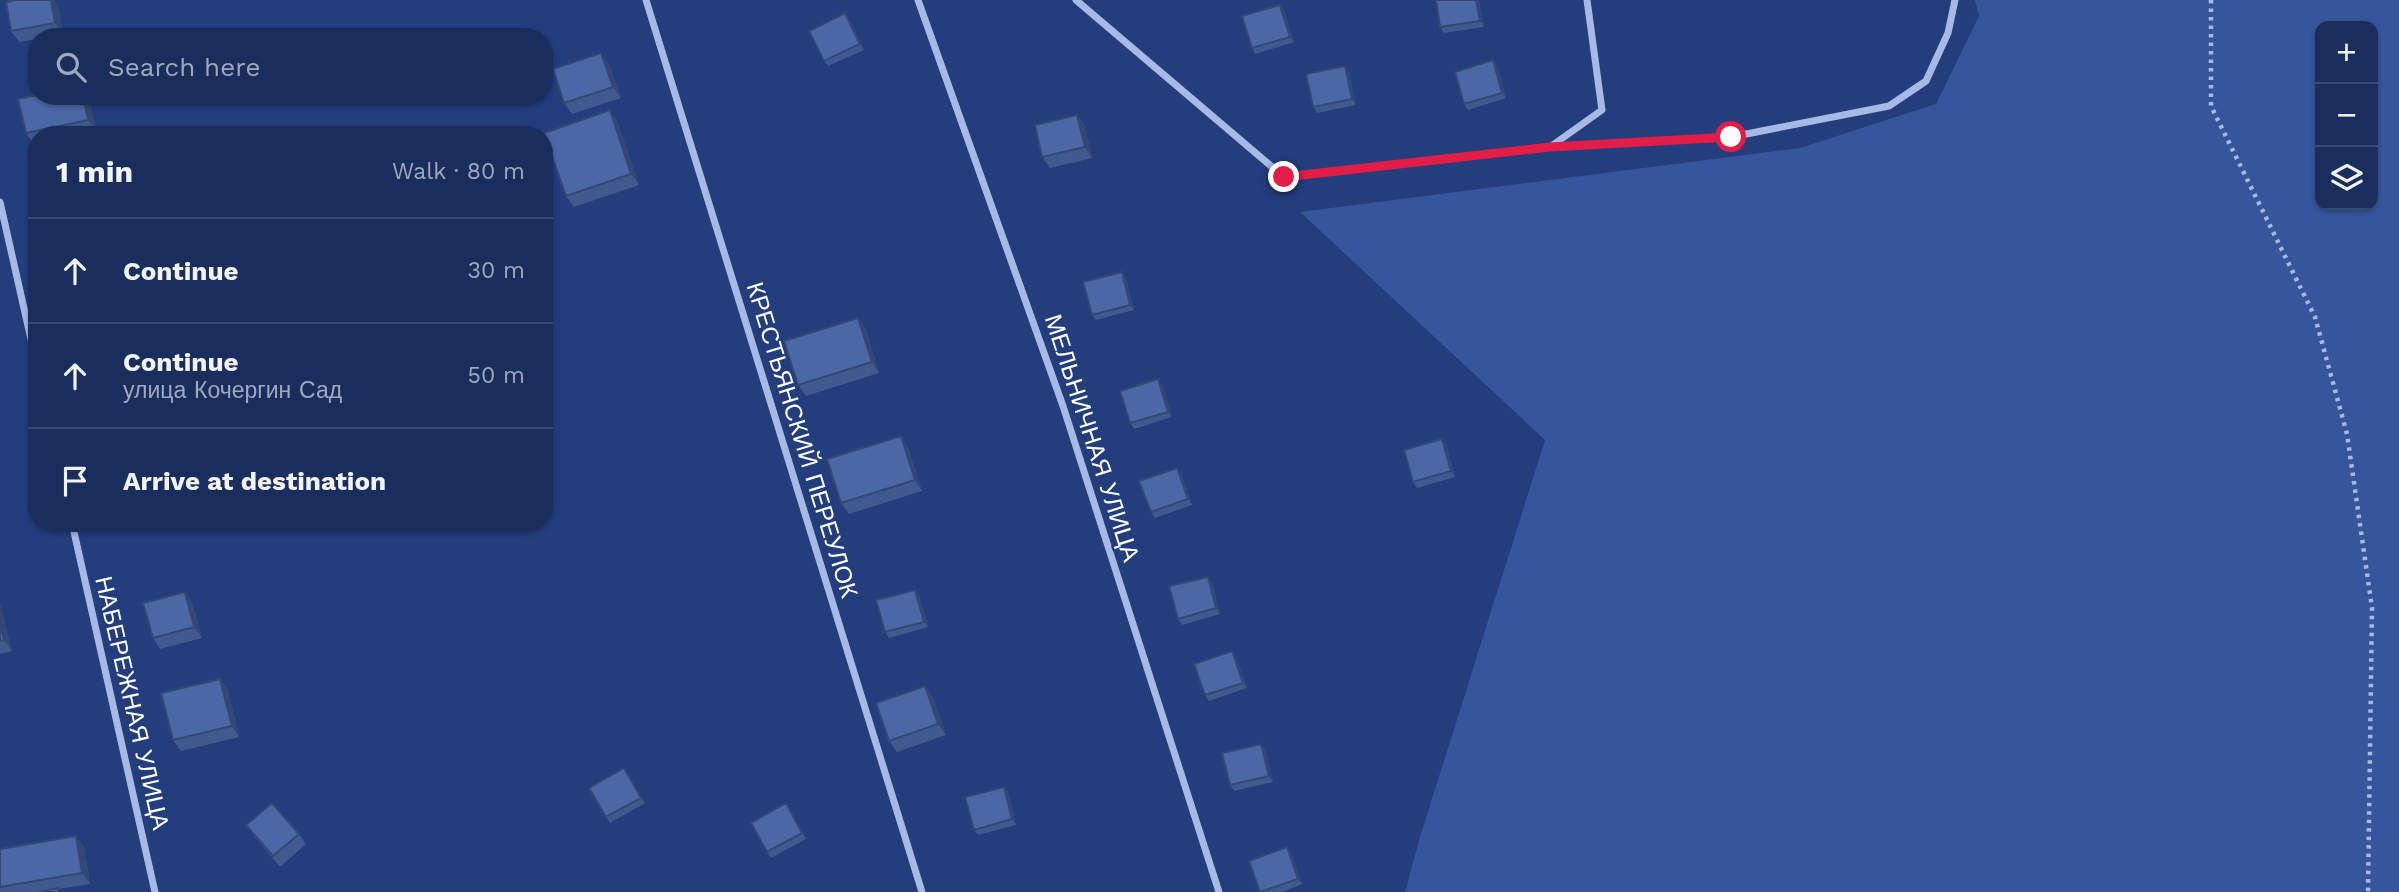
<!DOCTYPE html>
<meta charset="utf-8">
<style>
body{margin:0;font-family:"Work Sans",sans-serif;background:#233664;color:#f1f3f6}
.controls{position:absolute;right:21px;top:21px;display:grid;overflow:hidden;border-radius:14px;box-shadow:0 2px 5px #0004}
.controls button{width:63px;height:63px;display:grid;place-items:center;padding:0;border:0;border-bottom:2px solid #384a73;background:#1a2e5e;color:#f1f3f6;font:35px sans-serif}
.stop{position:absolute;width:21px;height:21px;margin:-16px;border:5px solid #e11d48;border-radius:50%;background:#fff}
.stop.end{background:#e11d48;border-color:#fff;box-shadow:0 2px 7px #0008}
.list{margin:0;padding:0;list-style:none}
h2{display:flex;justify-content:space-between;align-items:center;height:91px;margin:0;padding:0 28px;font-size:30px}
h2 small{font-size:23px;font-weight:400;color:#9fa8bc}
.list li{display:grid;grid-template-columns:46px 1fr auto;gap:21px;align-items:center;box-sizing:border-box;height:105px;padding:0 28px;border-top:2px solid #384a73}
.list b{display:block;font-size:26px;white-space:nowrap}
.list p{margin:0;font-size:23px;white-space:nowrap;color:#9fa8bc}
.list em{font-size:23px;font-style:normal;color:#9fa8bc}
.icon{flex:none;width:38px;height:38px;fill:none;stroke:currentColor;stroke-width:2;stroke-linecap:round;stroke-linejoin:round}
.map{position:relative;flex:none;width:2399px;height:892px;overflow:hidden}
.search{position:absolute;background:#1a2e5e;box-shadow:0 2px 5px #0004;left:28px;top:28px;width:525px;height:77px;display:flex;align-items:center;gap:18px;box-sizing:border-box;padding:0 24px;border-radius:28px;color:#9fa8bc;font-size:26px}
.panel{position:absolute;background:#1a2e5e;box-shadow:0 2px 5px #0004;left:28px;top:126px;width:525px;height:406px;border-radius:28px}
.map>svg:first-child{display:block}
</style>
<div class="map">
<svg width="2399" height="892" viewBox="0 0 2399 892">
<rect width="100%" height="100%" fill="#233d7d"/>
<path fill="#36559b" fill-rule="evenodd" d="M1975,0H2399V892H1405L1420,837L1545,440L1300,212L1800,148L1936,104L1979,16ZM2320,26H2373V205H2320Z"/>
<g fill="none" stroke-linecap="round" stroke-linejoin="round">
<path stroke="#a7bae6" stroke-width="4.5" stroke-dasharray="3.5 5" stroke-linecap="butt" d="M2211,0V106L2315,317L2347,434L2372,608L2368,892"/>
<path stroke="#a7bae6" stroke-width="7" d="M646,0L922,892
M918,0L1063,406L1219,892
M1076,0L1284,177L1550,147L1602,110L1587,0
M1551,147L1731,137L1889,106L1926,81L1948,33L1955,0
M0,202L37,366
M72,523L155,892"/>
</g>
<path fill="#40598f" d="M1479,0L1484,27L1444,33L1440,27Z
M58,5L63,34L48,37H37V39L19,42L11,31Z
M1280,5L1284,11L1294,42L1255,54L1252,48Z
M849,19L864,50L828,66L824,61Z
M1493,60L1497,66L1506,98L1468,110L1464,104Z
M609,64L621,98L572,114L564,103Z
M1349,72L1356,105L1317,113L1313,107Z
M88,96L96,130L77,135H37V144H34L26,133Z
M1077,115L1085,126L1092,158L1050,168L1042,157Z
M617,121L639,185L574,207L566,196Z
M1126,278L1134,310L1096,320L1092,315Z
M858,318L866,329L879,373L806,396L798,385Z
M1162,385L1172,417L1134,429L1130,423Z
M901,436L908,447L922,491L849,514L841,503Z
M1446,444L1455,477L1417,488L1413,482Z
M1181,473L1192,505L1155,518L1151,512Z
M1212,582L1220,614L1182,625L1178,619Z
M185,592L192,603L202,638L160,649L153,638Z
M919,595L928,627L889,638L885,632Z
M0,605L12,651L0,654Z
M1236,657L1247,688L1209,701L1205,695Z
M220,679L228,690L239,737L181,751L173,740Z
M933,697L946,735L897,752L889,741Z
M1265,749L1273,782L1234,791L1230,785Z
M624,768L645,803L610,823L606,817Z
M1004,787L1008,792L1016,825L978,835L974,830Z
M789,809L806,839L771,858L767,852Z
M246,825L299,834L306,844L280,867L254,836Z
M76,836L84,847L90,884L59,889L60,892H0V849Z
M1287,847L1291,853L1302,884L1282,892H1260Z"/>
<path fill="#344874" d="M51,0H54L58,5L63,34L55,23Z
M1476,0H1479L1484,27L1480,21Z
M1280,5L1284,11L1294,42L1290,37Z
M845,13L849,19L864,50L860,44Z
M601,53L609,64L621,98L613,87Z
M1493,60L1497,66L1506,98L1502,93Z
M1345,66L1349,72L1356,105L1352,99Z
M83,96H88L96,130L88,120Z
M610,110L617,121L639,185L631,174Z
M1077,115L1085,126L1092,158L1085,147Z
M1122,272L1126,278L1134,310L1130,305Z
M858,318L866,329L879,373L872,362Z
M1158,379L1162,385L1172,417L1168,412Z
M901,436L908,447L922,491L915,480Z
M1442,439L1446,444L1455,477L1451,471Z
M1177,468L1181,473L1192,505L1188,499Z
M1208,577L1212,582L1220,614L1216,608Z
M915,590L919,595L928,627L924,622Z
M185,592L192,603L202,638L194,627Z
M0,605L1,606L12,651L4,640L0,623Z
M1232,651L1236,657L1247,688L1243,683Z
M220,679L228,690L239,737L232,726Z
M925,686L933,697L946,735L938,724Z
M1261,744L1265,749L1273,782L1269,776Z
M1004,787L1008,792L1016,825L1012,819Z
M76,836L84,847L90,884L82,873Z
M1287,847L1291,853L1302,884L1298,879Z"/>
<path fill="#4b67a6" stroke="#344874" stroke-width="2" d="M16,0H51L55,23L11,31L6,2Z
M1436,0H1476L1480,21L1440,27Z
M1280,5L1290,37L1252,48L1242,16Z
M845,13L860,44L824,61L809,31Z
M601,53L613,87L564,103L553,69Z
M1493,60L1502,93L1464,104L1455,72Z
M1345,66L1352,99L1313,107L1306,74Z
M37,95V96H83L88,120L26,133L18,99Z
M610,110L631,174L566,196L544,133Z
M1077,115L1085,147L1042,157L1035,125Z
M1122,272L1130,305L1092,315L1083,282Z
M858,318L872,362L798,385L784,341Z
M1158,379L1168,412L1130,423L1120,391Z
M901,436L915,480L841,503L827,459Z
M1442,439L1451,471L1413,482L1404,450Z
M1177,468L1188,499L1151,512L1139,481Z
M1208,577L1216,608L1178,619L1169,586Z
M915,590L924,622L885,632L876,600Z
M185,592L194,627L153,638L143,603Z
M0,623L4,640L0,641Z
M1232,651L1243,683L1205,695L1194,664Z
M220,679L232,726L173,740L161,693Z
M925,686L938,724L889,741L876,703Z
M1261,744L1269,776L1230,785L1222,753Z
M624,768L641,798L606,817L589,788Z
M1004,787L1012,819L974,830L965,797Z
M272,803L299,834L273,856L246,825Z
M786,803L802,833L767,852L751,823Z
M76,836L82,873L0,887V849Z
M1287,847L1298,879L1260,892L1249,861Z
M58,888L59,892H40Z"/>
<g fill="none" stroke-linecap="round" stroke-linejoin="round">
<path stroke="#e11d48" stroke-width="9" d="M1284,177L1550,147L1731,137"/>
</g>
<g text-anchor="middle" stroke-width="5" stroke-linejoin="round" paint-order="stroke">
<g font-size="24" fill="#fff" stroke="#233d7d">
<text transform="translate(1092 438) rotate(72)" y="8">МЕЛЬНИЧНАЯ УЛИЦА</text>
<text transform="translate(802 440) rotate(73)" y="8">КРЕСТЬЯНСКИЙ ПЕРЕУЛОК</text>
<text transform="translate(132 703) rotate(77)" y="8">НАБЕРЕЖНАЯ УЛИЦА</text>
</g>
</g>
</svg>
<div class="controls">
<button>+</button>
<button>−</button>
<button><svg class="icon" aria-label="layers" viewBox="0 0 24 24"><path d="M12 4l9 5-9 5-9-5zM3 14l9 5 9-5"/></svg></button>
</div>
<div class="stop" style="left:1731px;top:137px"></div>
<div class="stop end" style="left:1284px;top:177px"></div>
<div class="search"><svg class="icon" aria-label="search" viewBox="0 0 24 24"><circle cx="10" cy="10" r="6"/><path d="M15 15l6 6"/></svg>Search here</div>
<section class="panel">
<h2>1 min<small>Walk · 80 m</small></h2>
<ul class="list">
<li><svg class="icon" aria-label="ahead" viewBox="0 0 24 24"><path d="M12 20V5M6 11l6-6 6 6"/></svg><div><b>Continue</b></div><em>30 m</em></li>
<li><svg class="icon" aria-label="ahead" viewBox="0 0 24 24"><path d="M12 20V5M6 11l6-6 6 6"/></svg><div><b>Continue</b><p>улица Кочергин Сад</p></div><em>50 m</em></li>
<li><svg class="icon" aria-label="arrive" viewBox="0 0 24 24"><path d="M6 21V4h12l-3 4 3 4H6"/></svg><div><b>Arrive at destination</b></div></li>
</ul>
</section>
</div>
